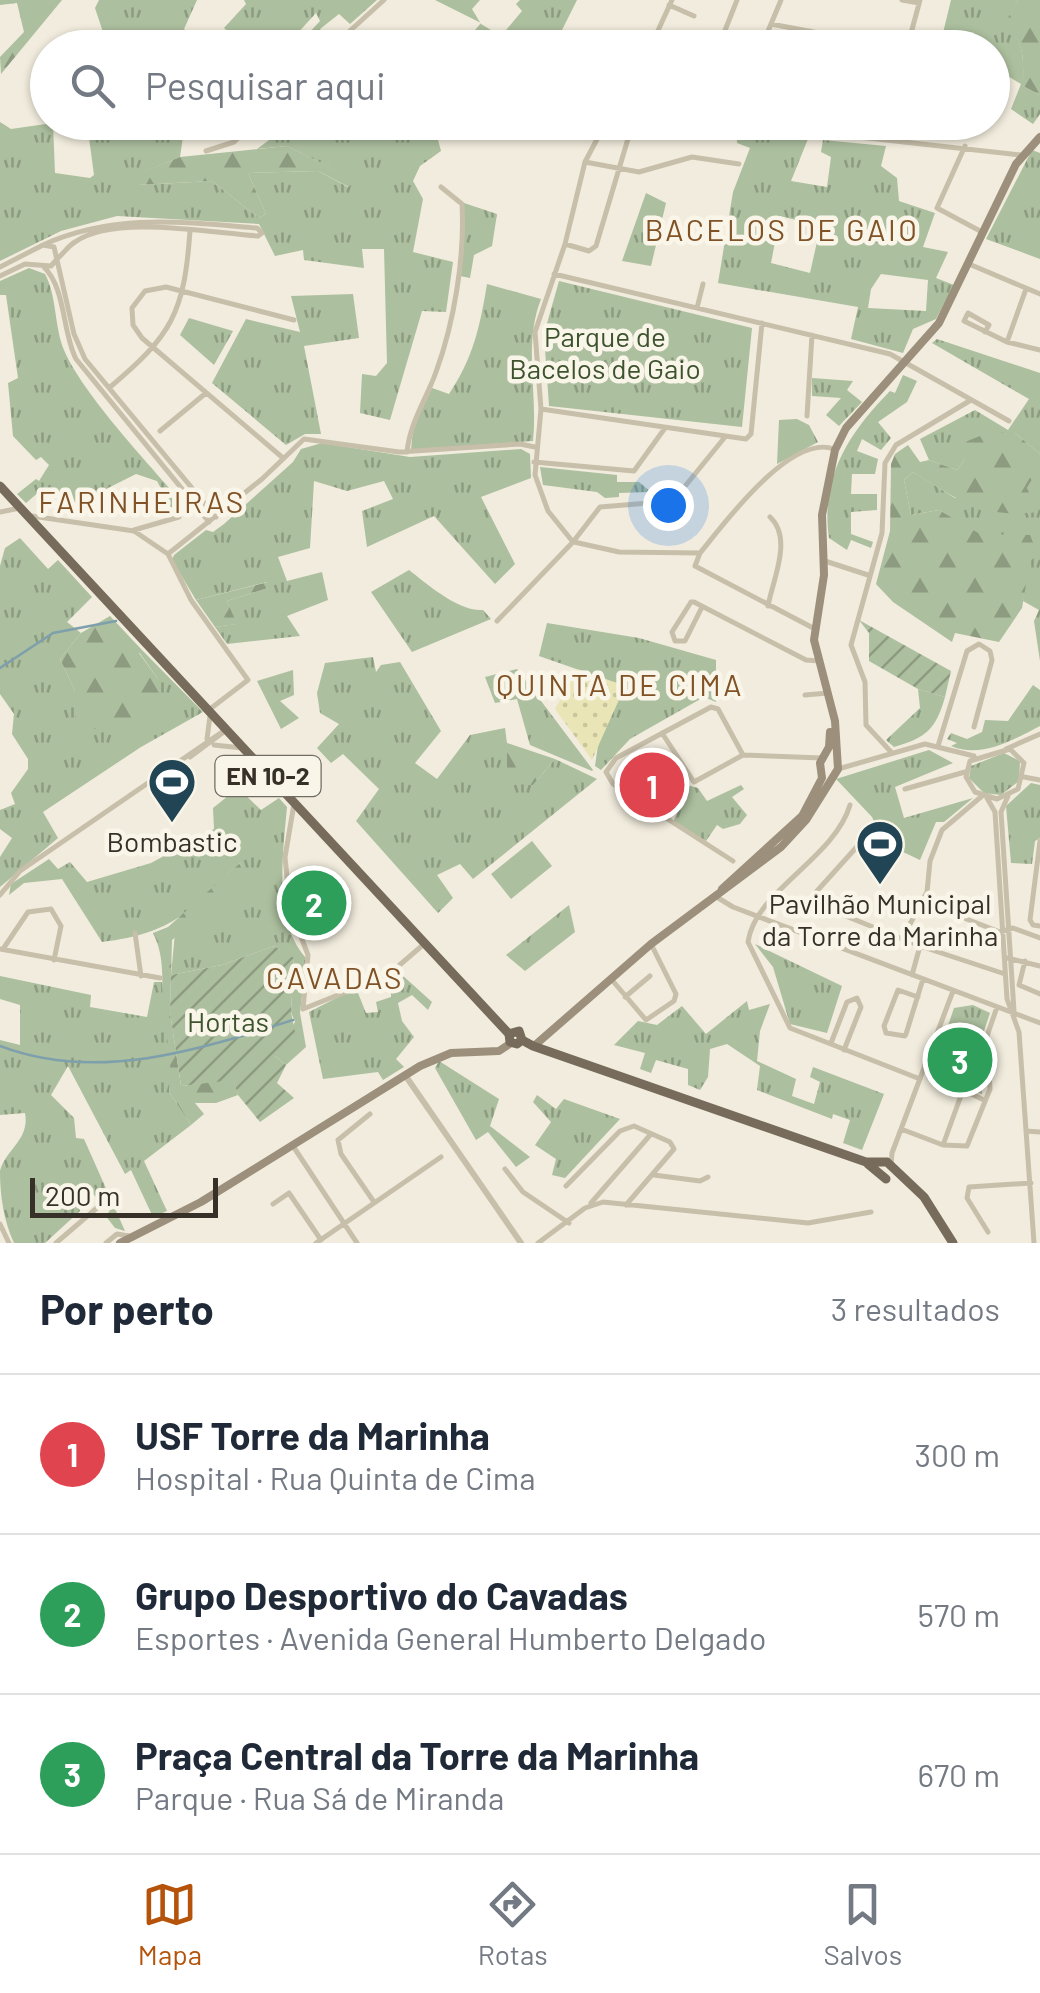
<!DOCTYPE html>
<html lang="pt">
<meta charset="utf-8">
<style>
body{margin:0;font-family:Barlow,sans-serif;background:#f2f2f3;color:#1f2937}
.scale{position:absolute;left:30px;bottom:25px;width:188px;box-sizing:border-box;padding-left:10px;border:5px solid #363029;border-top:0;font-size:28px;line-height:35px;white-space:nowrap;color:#363029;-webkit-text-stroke:8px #f9f5e9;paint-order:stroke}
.you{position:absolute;left:668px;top:505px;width:35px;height:35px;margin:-25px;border:8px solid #fff;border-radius:50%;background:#1a73e8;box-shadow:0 0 0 15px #1a73e833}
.badge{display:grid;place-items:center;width:65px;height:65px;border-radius:50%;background:#b45309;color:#fff;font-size:32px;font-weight:700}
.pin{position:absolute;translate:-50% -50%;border:5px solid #fff;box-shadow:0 2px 10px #0006}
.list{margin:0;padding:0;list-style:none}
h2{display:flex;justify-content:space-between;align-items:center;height:130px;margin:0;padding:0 40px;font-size:42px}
h2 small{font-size:32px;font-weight:400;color:#747a83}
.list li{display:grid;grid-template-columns:65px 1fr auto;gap:30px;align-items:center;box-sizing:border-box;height:160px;padding:0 40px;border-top:2px solid #e0e1e3}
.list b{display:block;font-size:38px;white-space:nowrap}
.list p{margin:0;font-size:32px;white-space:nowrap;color:#747a83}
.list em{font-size:32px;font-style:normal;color:#747a83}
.icon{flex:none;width:55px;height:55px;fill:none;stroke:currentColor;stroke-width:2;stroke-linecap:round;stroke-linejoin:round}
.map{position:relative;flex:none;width:1040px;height:1243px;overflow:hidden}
.search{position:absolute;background:#fff;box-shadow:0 2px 8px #0004;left:30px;right:30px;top:30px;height:110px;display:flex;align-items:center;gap:25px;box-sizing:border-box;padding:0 35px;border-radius:55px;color:#747a83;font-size:38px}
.sheet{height:610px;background:#fff}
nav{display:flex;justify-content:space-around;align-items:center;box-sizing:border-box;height:140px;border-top:2px solid #e0e1e3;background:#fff;font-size:28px;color:#747a83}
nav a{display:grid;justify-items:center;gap:5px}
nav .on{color:#b45309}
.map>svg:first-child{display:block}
</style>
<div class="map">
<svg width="1040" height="1243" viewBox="0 0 1040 1243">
<defs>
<pattern id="grass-tufts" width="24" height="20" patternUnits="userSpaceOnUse" patternTransform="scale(2.5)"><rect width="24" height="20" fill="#acbf9e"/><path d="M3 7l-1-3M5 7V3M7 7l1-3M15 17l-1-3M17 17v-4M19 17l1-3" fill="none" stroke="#8d9c81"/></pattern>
<pattern id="forest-firs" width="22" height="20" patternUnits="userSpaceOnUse" patternTransform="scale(2.5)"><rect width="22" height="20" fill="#acbf9e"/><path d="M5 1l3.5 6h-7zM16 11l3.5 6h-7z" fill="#8d9c81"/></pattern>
<pattern id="sand-dots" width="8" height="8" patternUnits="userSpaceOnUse" patternTransform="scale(2.5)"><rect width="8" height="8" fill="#eae5b6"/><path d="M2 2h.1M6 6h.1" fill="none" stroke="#c9c59c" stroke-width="1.8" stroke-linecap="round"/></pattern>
<pattern id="garden-furrows" width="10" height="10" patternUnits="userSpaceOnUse" patternTransform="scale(2.5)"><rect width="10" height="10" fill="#acbf9e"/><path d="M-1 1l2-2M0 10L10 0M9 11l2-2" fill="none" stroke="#8d9c81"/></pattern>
</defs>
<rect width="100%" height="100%" fill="#f1ecdd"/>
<path fill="url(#grass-tufts)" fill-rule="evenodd" d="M99,0H197L184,29L207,47H108L95,8Z
M244,0H377L350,24L339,14L320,29L333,47H296L320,21L316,13L285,47H237L240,43L224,28L246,4Z
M435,0H480L472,9L481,24L501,36L522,11L516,4L520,0H577L553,48L463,44L481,23Z
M951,0H1018L1005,25C1026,41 1023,61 1023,86L1040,95V114L1033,124L1011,109L1021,84L993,67L992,48L960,47L942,37Z
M0,122L11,129L53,123L55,173L90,178L94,175L87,123H185L180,157L132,177L139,185L212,181L259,218L266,214L248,173L318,171L348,187L353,179L287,146L257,149L281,131L272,123H356L353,131L396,123L399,140L437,136L441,151L420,166L413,181L423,199L413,252L453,262L446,312L422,311L390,420L360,413L362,374L376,376L387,363L384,249H362L364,268L304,260L303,250L275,256L259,224L117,216L61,231L0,261Z
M801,122L814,124L791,181L827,187L831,157L821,152L823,140L886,146L881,166L897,178L899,201L935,213L923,247L948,252L936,278L954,285L936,319L913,329L903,353L851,339L858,307L718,283L733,192L750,148L737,143L738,123ZM780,216L804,222L801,238L817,242L810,273L771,263ZM881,274L928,280L926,311L868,308L871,289Z
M1032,150L1040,153V259L986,239Z
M646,193L666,203L651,266L622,261Z
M464,203L497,214L492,246L474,255L470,278L460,276Z
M29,268L45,274C57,296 54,326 64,350C84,397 155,470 190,512L175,515L157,481L136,474L104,490L86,506L40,491L26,503L17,494L36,479L39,481L49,465L41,457L36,460L13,436L8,383L18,378L6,295H0V281Z
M559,281L752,328L742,427L549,406L544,334Z
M487,284L541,299C523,345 538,393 533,441L411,450L413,429L432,388L449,394C473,358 480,327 487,284Z
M353,294L359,338L304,346L321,434H305L286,445L212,383L246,319L300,332L291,296Z
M189,318L233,331L214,365L180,335Z
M937,339L1040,373V454L1015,433L965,459L957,470L929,460L920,439L975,410L1008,430L1029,399L932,343Z
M903,375L917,381L907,402L878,422L891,438L881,450L862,439L857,451L878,459L875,474H852L851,494H877V510L851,512V534L873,542L871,548L851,540L847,550L829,538C820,477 849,433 890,391L895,393Z
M812,378L853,381L847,390L862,402L839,426L826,415L841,398L812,396Z
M797,419L809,425L818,442L777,464L779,420Z
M322,443L410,457L521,449L530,454L531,478L481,497L515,564L495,584L434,516L367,547L362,511L393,499L384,481L347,491L314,481L310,548L278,557L287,581L322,572L328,600L287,616L300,636L227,644L215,627L236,624L227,601L268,588L267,582L196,600L172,560L174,555L206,530L213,532L224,524L293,462L301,449Z
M540,467L617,475V482H639L651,492L619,493V497L605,498L597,492L543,485Z
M913,472L955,498L1027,488L1034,475H1040V661L1034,621L1039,610L1023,601L1030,535H980L939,510L911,515L904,480Z
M20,538L48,569L58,560L92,597L67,622L81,633L60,659L75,691V715L158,679L139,652L142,650L203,712L141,747L43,812L58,838L0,887V857L12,838L0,829V810L15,804L11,793L28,769V759L12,734L14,714L0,694V566L5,548Z
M409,570C427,584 459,612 483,610L491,619L412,652L371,592Z
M547,623L639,638L716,660V702L704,697L630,739L601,770L595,766L598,745L625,686L539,656Z
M373,657L376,672L381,665L400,662L441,731L415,763L437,779L470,735L505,728L507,743L533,785L555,759L597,779L473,879L460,864L437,875L453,898L438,913L356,821L379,789L343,754L331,763L317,748L339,724L320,713L317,693L325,663Z
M517,669L593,770L592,771L530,745L517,699L495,703L485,677Z
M293,670L294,695L280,701L299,718L281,729L257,681Z
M1033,685L1040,690V726C1013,740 981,759 951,746L957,743L947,739L951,733L967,739L982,732L985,720L1008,721Z
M918,689L945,697C936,729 926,738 894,747L886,740L920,708Z
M929,750L953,763L895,787L904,818L973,798L944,822H936L920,860L884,843L872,817L836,779Z
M1004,753L1020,761L1019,781L1001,795L984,793L969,778L971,766Z
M1031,783L1040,785V838L1035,841L1032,864L1011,863L1006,806Z
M683,784L698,788L707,801L741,785L744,789L732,797L747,815L740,824L723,829L717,825L706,841L673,822L677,813L666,807Z
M238,788L261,810L279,798L287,807C283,852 273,922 306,958L300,1013L306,1047L286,1065L274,1055L295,1022L291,1012L294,959L274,946L222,965L171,975L175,933L248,878L240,863C187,911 176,933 102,942L62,879L24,883L9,895L11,884L49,859L58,869L70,862L87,882L151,863L214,829L213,808Z
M569,905L575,932L525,971L506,955Z
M755,944L842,986L827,1033L790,1024L773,967Z
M401,974L432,1002L428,1010L412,995L398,1003L402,1021L414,1037L396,1059L404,1067L383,1080L378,1072L323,1079L309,1012L356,988L366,1013L378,1012L376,1002L391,997V985Z
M0,976L91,995L90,1007L147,1017L154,982H162L173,1059L169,1092L191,1125L144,1161L167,1211L153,1217L131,1170L125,1174L68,1066L51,1095L74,1118L76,1138L84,1139L125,1231L115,1228L105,1215L110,1211L90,1191L78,1201L80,1211L45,1243H14C4,1221 0,1197 0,1171C6,1149 30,1140 25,1113L0,1115V1040L20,1045V1005L0,999Z
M747,1001L749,1010L770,1004L760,1031L757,1061L796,1079L792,1096L814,1104L820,1082L810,1077L813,1067L884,1094L862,1150L843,1143L850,1120L833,1114L832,1119L757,1090L760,1066L727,1044L710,1049L708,1077L700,1090L688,1085V1069L656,1060L651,1073L640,1069L645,1053L614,1045L638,1021L657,1025L682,1006L706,1034Z
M973,1005L990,1013L981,1040L982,1094L930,1079L954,1008Z
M439,1061L499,1099L490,1126L530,1157L516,1167L488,1132L476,1140L435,1068Z
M537,1095L556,1109L564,1099L620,1119L565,1178L552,1175L556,1159L535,1145L551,1122L533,1102Z"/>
<path fill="url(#forest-firs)" d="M0,0H62L1,74L0,57L24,32L17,3L0,5Z
M1018,0H1040V95L1023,86C1023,61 1026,41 1004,25Z
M287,146L354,179L349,187L318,171L248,173L266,214L259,218L212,181L138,185L131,177L180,157Z
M990,432L1015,433L1040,454V475L1034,476L1027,488L1037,512C983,519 958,500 913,472L904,480L911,515L939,510L980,534L1030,535L1038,555L1030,561L1022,608L999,642L955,633L952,642L893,602L876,584L890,531L891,464L895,454L908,445L920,462L929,460L957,470L965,459V442Z
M268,582V588L227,601L237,624L215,627L196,600Z
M110,616L142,650L139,653L158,679L162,703L128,725L84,730L75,716V691L60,659L81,633Z
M507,743L555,759L533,785L514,784L507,776Z
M240,863L249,878L172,940L170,1012L181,1086L233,1079L238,1095L216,1103H195L204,1114L191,1125L169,1092C173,1059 167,1043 163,1012C161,984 166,958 153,933L168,927Z"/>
<path fill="url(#sand-dots)" d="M577,669L625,686L592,760L555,709Z"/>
<path fill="url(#garden-furrows)" d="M859,620L951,671L945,697L918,689L869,661V633Z
M274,946L294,958L291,1012L296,1037L275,1056L286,1065L277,1083L294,1098L260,1122L238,1095L233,1080L181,1086L170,1012L171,975L222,965Z"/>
<path fill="#acbf9e" d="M532,841L552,866L511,899L491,874Z"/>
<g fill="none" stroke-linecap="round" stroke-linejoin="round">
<path stroke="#7e9fac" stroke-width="2.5" d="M0,668L53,633L116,621
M0,1046C96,1083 199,1050 293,1020"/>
<path stroke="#c8bfaa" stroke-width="5" d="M902,0L919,3
M669,5L694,16
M771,24L898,48
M331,48L384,0
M650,48L672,0
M718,48L737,0
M761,48L781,0
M806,48L810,31
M907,48L920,0
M724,122H726
M798,126L823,133L1021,155
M965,146L937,208L982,232
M206,151L234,142L254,122
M585,162L639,172L692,157L739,164
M565,244L589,251L596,246L633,122
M43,245C114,213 181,222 257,228L262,233L258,236C212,233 113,214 75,242C68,246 64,253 58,258
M969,264L1040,294
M0,267L43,245L54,247L74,334L85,359L216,517
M44,267C66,289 62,331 76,359L209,522
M554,274L890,354L1009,421
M0,276L25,264L51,266L57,259
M697,308L703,284
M985,332L989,325L968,313L964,321L1007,342L1040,350
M1007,342L1026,289
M109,388C172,335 184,314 190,231
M541,409L746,439L751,434L762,323
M807,416L812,335
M160,431L206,393
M407,452C410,422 426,400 436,372C454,323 465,257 462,204L441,187
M283,458L142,338L133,325L132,308L145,291L166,287L294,320
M534,462L634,471L665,428
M0,512L20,508
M32,516L134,531L168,554L262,479L304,439L399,452L520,444L535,447
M134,530L179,517
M573,542L548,511L535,475L541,409L535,332L565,244L585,162L606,122
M574,542L619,552L700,553
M168,554L191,600L248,680L210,709
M825,561L868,575
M768,606C773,579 793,538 770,517
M702,607L685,641H675L672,632L691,602H694L806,660L819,661
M497,621L573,542L600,507L673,501L725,437
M815,629L695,566L700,553C724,524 790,433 834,449
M805,695L828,693
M662,733L694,782L743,755L822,758
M207,739L210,716
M214,745L242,748
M938,746L967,651L979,644L990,651L992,660L974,727
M1006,749L1040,734
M1010,749L1024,763L1018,789L997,799L975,792L966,777L970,761Z
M892,753L866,725L865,682L851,645L882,533L885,463L896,445L971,400
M190,757L225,731
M838,769L925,744L974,756
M1024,777L1040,780
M905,789L965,772
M1008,796L1001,812L1014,1011
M987,798L995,812L1007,999L1019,1032L1034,1243
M294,804L285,857L290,908L308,955L303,1009
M850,805C834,859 755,891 748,942L790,1028L920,1079
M872,830L817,891L816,904L920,946L1005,974
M1040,841L1030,920L1033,925L1040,926
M733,861L613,784L606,772L616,758L711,707L718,709L743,755
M0,895L20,871L225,730
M715,896L733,907L1040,1023
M956,915L1000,932L1013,928L1040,938
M135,933L141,976
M902,939L927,892L930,861L942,830L982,796
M0,949L160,978
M3,949L28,912L51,909L61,926L54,960
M1007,958L1040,966
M1025,961L1019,985L1040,994
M912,975L920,946
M612,980L646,1020L674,1001L676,994L651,944
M625,997L650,976
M918,997L898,990L884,1026L886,1033L905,1036L906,1034L923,979
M303,1009L388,975L424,944
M831,1043L847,1002L857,998L861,1007L844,1050
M370,1114L338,1140L341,1154L374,1202
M901,1129L943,1145L967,1146L990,1089L987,1036L997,1007
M1026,1131L1040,1132
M943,1145L963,1090L984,1100
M293,1146L357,1243
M891,1166L892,1153L953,991
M505,1169L523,1192L569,1223
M654,1175L700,1181L708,1177
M566,1186L620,1131L634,1126L670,1142L674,1149L626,1205
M591,1203L651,1134
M273,1204L289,1193L321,1240
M0,1224L9,1243
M988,1232L967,1198L969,1187L1031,1183
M56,1243L98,1207
M106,1243L117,1234L129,1236
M316,1243L441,1157
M538,1243L585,1208L603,1202L808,1223L871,1212"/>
<path stroke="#c8bfaa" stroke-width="6" d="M405,1075L521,1243"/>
<path stroke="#9c8f7b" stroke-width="8" d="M722,889L802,816L822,778L820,763L829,747L830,732
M534,1046L651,944L781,847L806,820L838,769L835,721L814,640L824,575L822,515L835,450L846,428L939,323L1016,164L1040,137
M120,1243L201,1202L420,1066L451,1053L499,1051L511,1043"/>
<path stroke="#776b5b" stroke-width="9" d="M0,486L509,1034L510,1042L517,1044L522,1040
M509,1034L519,1031L522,1040L533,1046L866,1162H887L924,1197L953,1243
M868,1164L886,1179"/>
</g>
<defs>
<g id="stadium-pin" transform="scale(2.5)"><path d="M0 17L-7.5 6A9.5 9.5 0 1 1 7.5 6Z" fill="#214555" stroke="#f9f5e9"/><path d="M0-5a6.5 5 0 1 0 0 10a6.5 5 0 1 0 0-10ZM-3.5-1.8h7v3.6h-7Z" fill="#fff"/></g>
</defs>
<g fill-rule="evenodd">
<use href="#stadium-pin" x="172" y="782"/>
<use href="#stadium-pin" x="880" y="844"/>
</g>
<g text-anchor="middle" stroke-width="9" stroke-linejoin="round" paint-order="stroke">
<rect fill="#f9f5e9" stroke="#706b63" stroke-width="2.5" x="215.5" y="756" width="105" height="40" rx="8"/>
<g font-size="25" font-weight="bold" fill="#363029">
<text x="268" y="785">EN 10-2</text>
</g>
<g font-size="28" fill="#3c532e" stroke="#f9f5e9">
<text x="605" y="347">Parque de<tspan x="605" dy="32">Bacelos de Gaio</tspan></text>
<text x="228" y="1032">Hortas</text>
</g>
<g font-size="28" fill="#363029" stroke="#f9f5e9">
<text x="172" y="852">Bombastic</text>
<text x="880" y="914">Pavilhão Municipal<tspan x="880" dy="32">da Torre da Marinha</tspan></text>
</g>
<g font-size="30" letter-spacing="2.5" fill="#805226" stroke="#f9f5e9">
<text x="782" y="241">BACELOS DE GAIO</text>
<text x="142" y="513">FARINHEIRAS</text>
<text x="620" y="696">QUINTA DE CIMA</text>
<text x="335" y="989">CAVADAS</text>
</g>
</g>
</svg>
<div class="scale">200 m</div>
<div class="you"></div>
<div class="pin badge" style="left:652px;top:785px;background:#e0444e">1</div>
<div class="pin badge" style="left:314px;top:903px;background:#2e9e5b">2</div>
<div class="pin badge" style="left:960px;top:1060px;background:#2e9e5b">3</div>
<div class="search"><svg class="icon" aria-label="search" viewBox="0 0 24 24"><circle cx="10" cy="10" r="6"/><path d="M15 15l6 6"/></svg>Pesquisar aqui</div>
</div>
<section class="sheet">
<h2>Por perto<small>3 resultados</small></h2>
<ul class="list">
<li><span class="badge" style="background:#e0444e">1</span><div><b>USF Torre da Marinha</b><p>Hospital · Rua Quinta de Cima</p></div><em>300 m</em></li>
<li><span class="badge" style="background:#2e9e5b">2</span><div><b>Grupo Desportivo do Cavadas</b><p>Esportes · Avenida General Humberto Delgado</p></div><em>570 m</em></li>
<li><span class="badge" style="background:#2e9e5b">3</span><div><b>Praça Central da Torre da Marinha</b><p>Parque · Rua Sá de Miranda</p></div><em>670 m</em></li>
</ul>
</section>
<nav>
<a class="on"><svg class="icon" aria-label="map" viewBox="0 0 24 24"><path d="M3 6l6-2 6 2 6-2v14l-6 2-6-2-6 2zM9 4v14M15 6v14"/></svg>Mapa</a>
<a><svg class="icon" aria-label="directions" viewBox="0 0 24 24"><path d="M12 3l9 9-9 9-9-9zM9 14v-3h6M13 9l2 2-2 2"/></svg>Rotas</a>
<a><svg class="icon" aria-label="saved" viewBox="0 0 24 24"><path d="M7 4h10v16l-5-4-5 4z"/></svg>Salvos</a>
</nav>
